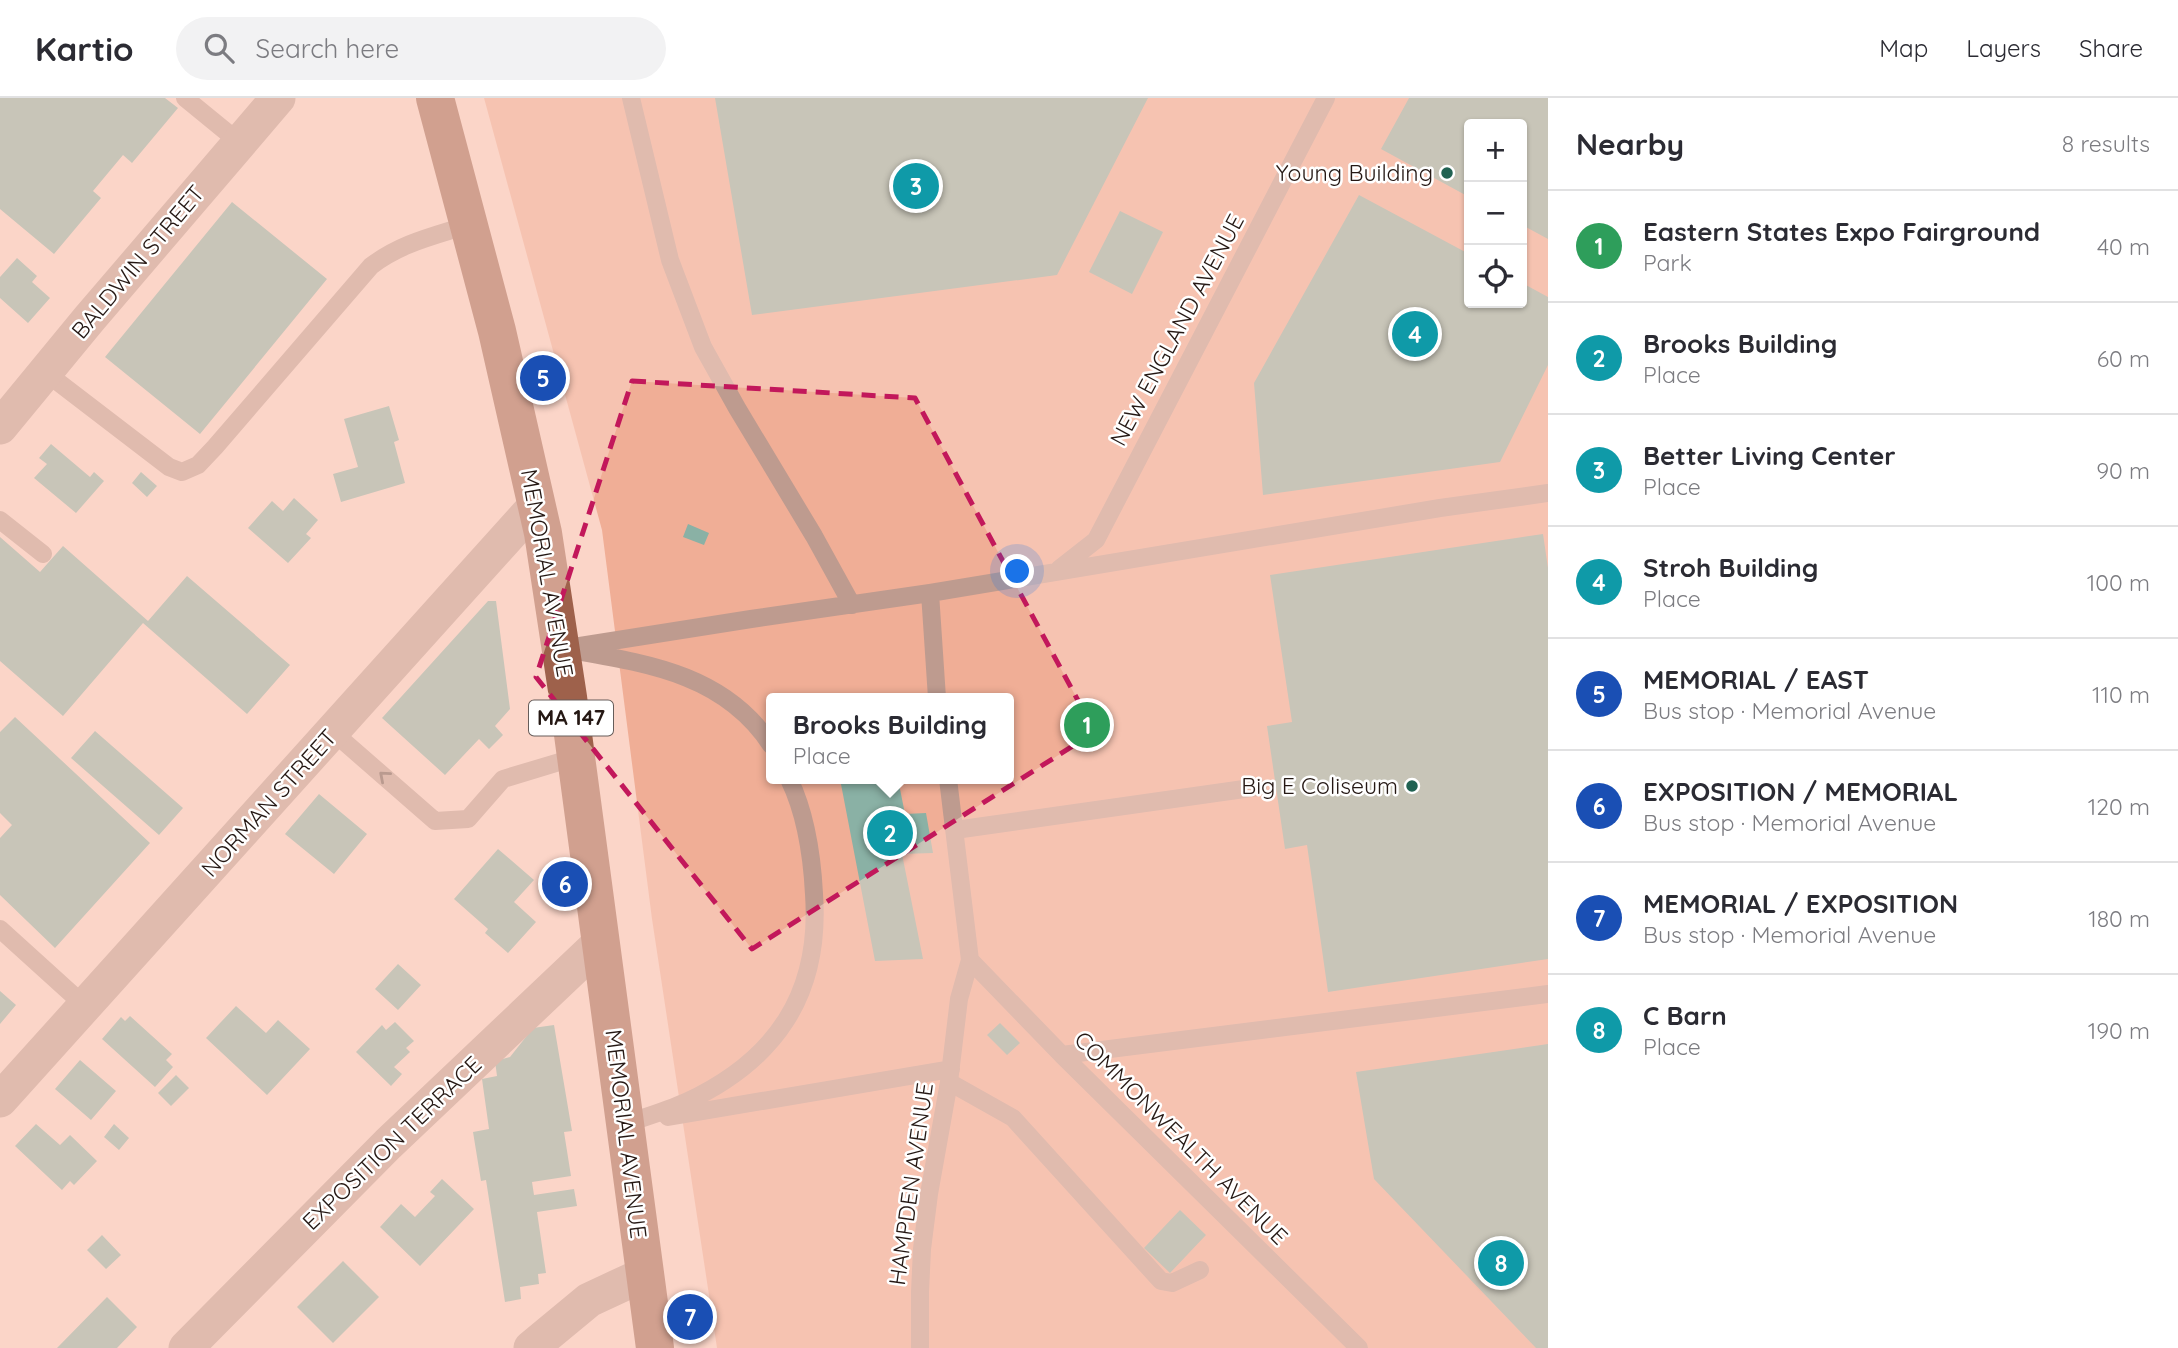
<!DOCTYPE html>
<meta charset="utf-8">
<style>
body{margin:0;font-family:Quicksand,sans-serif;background:#f2f2f3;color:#2b2b33}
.controls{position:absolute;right:21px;top:21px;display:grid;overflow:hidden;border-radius:7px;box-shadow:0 2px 5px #0004}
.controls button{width:63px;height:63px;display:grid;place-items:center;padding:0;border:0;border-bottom:2px solid #e1e1e2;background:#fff;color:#2b2b33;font:35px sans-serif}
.you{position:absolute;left:1018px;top:474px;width:24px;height:24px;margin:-18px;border:5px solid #fff;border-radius:50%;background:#1a73e8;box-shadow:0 0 0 10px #1a73e833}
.badge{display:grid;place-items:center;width:46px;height:46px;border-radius:50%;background:#206252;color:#fff;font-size:23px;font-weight:700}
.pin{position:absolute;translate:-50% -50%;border:4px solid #fff;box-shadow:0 2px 7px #0006}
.popup{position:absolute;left:766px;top:595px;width:248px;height:91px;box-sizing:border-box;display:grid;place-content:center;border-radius:7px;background:#fff;filter:drop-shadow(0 2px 5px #0005);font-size:23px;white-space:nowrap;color:#7c7c81}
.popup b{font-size:26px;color:#2b2b33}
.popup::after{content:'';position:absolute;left:50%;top:100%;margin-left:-14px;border:14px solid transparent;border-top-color:#fff}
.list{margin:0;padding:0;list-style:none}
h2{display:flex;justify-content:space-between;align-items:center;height:91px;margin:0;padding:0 28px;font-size:30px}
h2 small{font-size:23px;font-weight:400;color:#7c7c81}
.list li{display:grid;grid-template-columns:46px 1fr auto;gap:21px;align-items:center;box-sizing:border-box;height:112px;padding:0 28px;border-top:2px solid #e1e1e2}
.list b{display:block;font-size:26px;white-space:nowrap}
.list p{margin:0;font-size:23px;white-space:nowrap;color:#7c7c81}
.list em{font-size:23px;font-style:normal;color:#7c7c81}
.icon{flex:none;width:38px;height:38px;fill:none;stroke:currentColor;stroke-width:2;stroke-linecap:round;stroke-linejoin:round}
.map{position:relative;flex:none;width:1548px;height:1250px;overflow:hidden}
header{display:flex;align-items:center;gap:42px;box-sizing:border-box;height:98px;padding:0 35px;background:#fff;border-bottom:2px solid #e1e1e2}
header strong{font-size:33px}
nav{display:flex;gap:38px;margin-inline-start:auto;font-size:24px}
.search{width:490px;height:63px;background:#f2f2f3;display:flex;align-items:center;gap:18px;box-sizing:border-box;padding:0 24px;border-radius:38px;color:#7c7c81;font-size:26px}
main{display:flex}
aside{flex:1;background:#fff}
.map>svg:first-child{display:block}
</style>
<header>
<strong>Kartio</strong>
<div class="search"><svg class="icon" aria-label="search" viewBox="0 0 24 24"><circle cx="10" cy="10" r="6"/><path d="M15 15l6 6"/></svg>Search here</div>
<nav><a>Map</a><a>Layers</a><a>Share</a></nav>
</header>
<main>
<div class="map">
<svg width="1548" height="1250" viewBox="0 0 1548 1250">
<rect width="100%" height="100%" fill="#fbd5c8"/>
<path fill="#f0ae96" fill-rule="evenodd" d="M484,0H1548V1250H717L652,821L602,432ZM1469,26H1522V205H1469ZM771,600H1009V681H771Z"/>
<path fill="#8ab1a5" d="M0,0H165L178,10L132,65L123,57L93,93L101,100L54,156L0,111Z
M715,0H1148L1057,177L752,217Z
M1409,0H1548V141L1522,127V26H1469V99L1381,51Z
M1359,97L1469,156V205H1522V185L1548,199V267L1500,364L1263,397L1254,285Z
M232,104L327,181L200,336L105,259Z
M1120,113L1163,134L1132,196L1089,174Z
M17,160L37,178L32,184L50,200L28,225L0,200V179Z
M389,308L399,342L394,344L405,385L341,404L333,376L358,369L344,321Z
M51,346L90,379L94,374L104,383L76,415L34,380L47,366L39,360Z
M141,374L157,388L147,399L132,385Z
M294,400L318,422L306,436L311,440L288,465L248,430L272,403L283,413Z
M688,426L709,435L704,447L683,439Z
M1543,436L1548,470V861L1328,894L1307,747L1285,751L1267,628L1292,624L1270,477Z
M0,439L40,474L63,448L148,523L187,478L290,567L247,616L143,525L63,618L0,563Z
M488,503H496L510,611L495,628L503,637L489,651L479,641L445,677L382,620Z
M15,619L150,745L55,850L0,797V740L12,727L0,715V634Z
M95,633L183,710L159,737L71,660Z
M840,681H898L905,716L926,715L933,755L902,756L923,861L875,863Z
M319,696L367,736L334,776L285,736Z
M498,751L534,782L514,804L536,824L508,855L485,835L488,831L454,801Z
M398,866L421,887L398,912L375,891Z
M0,893L16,907L0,926Z
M236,908L266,935L278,922L310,951L267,997L206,940Z
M130,918L172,956L166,962L173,969L155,989L102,941L121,919L125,923Z
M395,924L414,943L406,950L410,954L394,969L402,976L391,988L356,954L382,927L386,932Z
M1000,925L1020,945L1007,957L987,937Z
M554,927L572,1033L564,1034L571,1078L532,1084L534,1097L574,1091L577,1108L537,1114L546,1175L538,1176L539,1186L520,1189L521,1201L505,1204L486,1082L481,1083L473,1034L489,1031L482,981L497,978L495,963L510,959L533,930Z
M1548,946V1250H1536L1374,1081L1356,974Z
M80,962L116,993L91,1022L55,991Z
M176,977L189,990L171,1008L158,995Z
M36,1026L60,1047L70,1037L97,1063L74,1087L70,1083L62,1092L15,1048Z
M114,1026L129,1040L119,1052L104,1039Z
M442,1081L474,1111L420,1168L380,1129L401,1106L415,1119L435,1098L430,1094Z
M1180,1112L1206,1137L1170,1175L1144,1150Z
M102,1137L121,1157L106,1171L87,1152Z
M343,1163L379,1199L333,1245L297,1209Z
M107,1199L137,1229L117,1250H57Z"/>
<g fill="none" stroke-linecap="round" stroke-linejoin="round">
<path stroke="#be9b8f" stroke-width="18" d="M185,0L240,45
M631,0L670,162L703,249L737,310L814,438L852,507
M45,274L169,369L182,374L198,367L215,349L371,168C401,145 434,138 468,127
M0,422L43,456
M1059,471L1096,442L1326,0
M930,495L937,600
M561,551L751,521L930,495L1440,410L1548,395
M576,553C651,566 726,578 771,647
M333,634L435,723L468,721L503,681L576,659
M955,732L1258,689
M0,831L85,908
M970,862L1062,957L1359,1250
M1062,957L1548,896
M949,984L1013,1020L1161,1183L1172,1185L1200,1172
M668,1019L951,971
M625,1026C645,1019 666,1013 686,1004C776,962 821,896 814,796C812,757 806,716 789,681
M920,1250V1194L922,1151L929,1096L949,984L959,901L970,862L948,681"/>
<path stroke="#be9b8f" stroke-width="35" d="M0,329L89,221L278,0
M0,1002L537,406
M186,1250L388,1046L601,844
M531,1250L589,1202L645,1176"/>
<path stroke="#9e614b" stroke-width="38" d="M435,0L497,233L543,435L568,599L655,1250"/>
</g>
<defs><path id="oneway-chevron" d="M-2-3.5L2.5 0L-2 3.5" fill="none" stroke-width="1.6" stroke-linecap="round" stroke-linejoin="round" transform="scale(1.75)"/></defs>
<use stroke="#6a534b" href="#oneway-chevron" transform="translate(384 678) rotate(-139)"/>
<path d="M0 0H1548V1250H0ZM632,283L915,300L1095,634L752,851L536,579Z" fill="#fbd5c8" fill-opacity=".55" fill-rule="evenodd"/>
<path fill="none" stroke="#c2185b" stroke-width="5" stroke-dasharray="14 9" stroke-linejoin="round" d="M632,283L915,300L1095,634L752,851L536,579Z"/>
<g fill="#206252" stroke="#fff" stroke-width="2.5">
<circle cx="1447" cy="75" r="7"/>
<circle cx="1412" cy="688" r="7"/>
</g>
<g text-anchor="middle" stroke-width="5" stroke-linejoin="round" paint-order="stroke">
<rect fill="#fff" stroke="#665d5a" stroke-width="2" x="529" y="602.5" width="84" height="35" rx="5"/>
<g font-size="21" font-weight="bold" fill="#251814">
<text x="571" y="627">MA 147</text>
</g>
<g font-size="23" fill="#251814" stroke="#fff" text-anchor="end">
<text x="1433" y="83">Young Building</text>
<text x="1398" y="696">Big E Coliseum</text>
</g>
<g font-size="23" fill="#251814" stroke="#fff">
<text transform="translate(138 164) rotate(-50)" y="8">BALDWIN STREET</text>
<text transform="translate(1177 232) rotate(-62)" y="8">NEW ENGLAND AVENUE</text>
<text transform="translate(547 475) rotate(80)" y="8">MEMORIAL AVENUE</text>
<text transform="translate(269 705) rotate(-48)" y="8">NORMAN STREET</text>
<text transform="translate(626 1036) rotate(83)" y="8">MEMORIAL AVENUE</text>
<text transform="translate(1181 1040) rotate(45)" y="8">COMMONWEALTH AVENUE</text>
<text transform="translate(392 1045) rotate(-44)" y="8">EXPOSITION TERRACE</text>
<text transform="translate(911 1086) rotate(-82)" y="8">HAMPDEN AVENUE</text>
</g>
</g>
</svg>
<div class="controls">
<button>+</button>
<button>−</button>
<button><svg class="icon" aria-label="locate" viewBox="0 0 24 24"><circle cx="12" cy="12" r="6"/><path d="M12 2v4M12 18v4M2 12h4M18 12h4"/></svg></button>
</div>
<div class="you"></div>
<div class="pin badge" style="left:1087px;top:627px;background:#2e9e5b">1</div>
<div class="pin badge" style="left:890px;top:735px;background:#0f9aa8">2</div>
<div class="popup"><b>Brooks Building</b>Place</div>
<div class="pin badge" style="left:916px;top:88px;background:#0f9aa8">3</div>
<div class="pin badge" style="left:1415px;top:236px;background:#0f9aa8">4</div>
<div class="pin badge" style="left:543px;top:280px;background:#1a4fb4">5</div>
<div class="pin badge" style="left:565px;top:786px;background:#1a4fb4">6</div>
<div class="pin badge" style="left:690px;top:1219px;background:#1a4fb4">7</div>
<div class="pin badge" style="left:1501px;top:1165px;background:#0f9aa8">8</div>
</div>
<aside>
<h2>Nearby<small>8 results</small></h2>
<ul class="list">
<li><span class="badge" style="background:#2e9e5b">1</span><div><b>Eastern States Expo Fairground</b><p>Park</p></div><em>40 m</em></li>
<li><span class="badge" style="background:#0f9aa8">2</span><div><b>Brooks Building</b><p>Place</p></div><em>60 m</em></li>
<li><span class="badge" style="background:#0f9aa8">3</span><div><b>Better Living Center</b><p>Place</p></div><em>90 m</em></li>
<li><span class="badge" style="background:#0f9aa8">4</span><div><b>Stroh Building</b><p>Place</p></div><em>100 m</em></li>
<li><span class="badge" style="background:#1a4fb4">5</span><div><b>MEMORIAL / EAST</b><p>Bus stop · Memorial Avenue</p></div><em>110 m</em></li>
<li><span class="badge" style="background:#1a4fb4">6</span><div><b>EXPOSITION / MEMORIAL</b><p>Bus stop · Memorial Avenue</p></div><em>120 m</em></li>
<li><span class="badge" style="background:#1a4fb4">7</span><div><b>MEMORIAL / EXPOSITION</b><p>Bus stop · Memorial Avenue</p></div><em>180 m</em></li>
<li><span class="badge" style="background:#0f9aa8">8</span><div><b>C Barn</b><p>Place</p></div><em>190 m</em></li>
</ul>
</aside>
</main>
